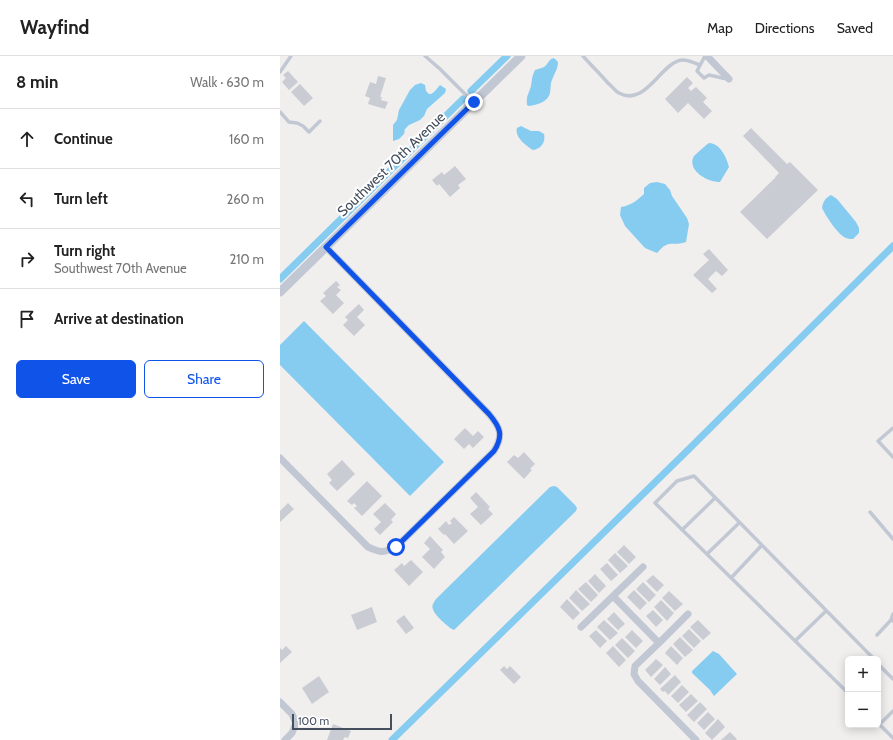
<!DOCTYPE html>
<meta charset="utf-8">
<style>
body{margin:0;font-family:Cabin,sans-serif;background:#f2f2f2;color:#222}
.controls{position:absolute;right:12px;bottom:12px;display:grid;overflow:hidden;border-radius:6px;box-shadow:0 2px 10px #0003}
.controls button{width:36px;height:36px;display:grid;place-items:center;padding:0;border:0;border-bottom:1px solid #e0e0e0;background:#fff;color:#222;font:20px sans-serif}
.scale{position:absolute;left:12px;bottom:10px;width:100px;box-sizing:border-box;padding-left:4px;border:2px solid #454f5d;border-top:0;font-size:11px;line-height:14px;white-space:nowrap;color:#454f5d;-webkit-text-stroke:3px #fff;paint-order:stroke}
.stop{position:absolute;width:12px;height:12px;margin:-9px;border:3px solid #1053e9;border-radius:50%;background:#fff}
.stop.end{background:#1053e9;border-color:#fff;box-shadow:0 1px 4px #0008}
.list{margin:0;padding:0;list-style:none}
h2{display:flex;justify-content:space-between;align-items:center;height:52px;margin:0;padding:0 16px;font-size:17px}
h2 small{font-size:13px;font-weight:400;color:#767676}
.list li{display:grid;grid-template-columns:26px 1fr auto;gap:12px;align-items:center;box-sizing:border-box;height:60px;padding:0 16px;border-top:1px solid #e0e0e0}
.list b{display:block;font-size:15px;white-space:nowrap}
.list p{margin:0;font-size:13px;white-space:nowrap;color:#767676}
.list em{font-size:13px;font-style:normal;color:#767676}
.actions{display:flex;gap:8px;padding:12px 16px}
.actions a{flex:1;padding:9px 0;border:1px solid #1053e9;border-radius:6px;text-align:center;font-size:14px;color:#1053e9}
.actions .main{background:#1053e9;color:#fff}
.icon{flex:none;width:22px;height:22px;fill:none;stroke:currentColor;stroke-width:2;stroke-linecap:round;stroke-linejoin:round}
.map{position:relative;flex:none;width:613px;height:684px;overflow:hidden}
header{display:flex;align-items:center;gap:24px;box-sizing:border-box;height:56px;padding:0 20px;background:#fff;border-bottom:1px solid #e0e0e0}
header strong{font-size:19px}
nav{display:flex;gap:22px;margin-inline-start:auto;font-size:14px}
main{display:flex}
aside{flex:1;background:#fff}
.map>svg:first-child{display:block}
</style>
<header>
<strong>Wayfind</strong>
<nav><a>Map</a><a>Directions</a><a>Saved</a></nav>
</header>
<main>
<aside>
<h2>8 min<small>Walk · 630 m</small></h2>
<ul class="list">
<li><svg class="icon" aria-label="ahead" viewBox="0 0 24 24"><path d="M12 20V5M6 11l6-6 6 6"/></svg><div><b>Continue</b></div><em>160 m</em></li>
<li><svg class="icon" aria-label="left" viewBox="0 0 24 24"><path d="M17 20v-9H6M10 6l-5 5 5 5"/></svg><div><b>Turn left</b></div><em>260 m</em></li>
<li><svg class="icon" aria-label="right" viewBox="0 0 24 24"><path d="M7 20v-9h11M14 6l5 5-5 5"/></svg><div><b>Turn right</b><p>Southwest 70th Avenue</p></div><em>210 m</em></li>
<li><svg class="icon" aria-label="arrive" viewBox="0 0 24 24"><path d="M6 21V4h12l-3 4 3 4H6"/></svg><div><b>Arrive at destination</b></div></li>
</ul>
<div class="actions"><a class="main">Save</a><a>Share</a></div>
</aside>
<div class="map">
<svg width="613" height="684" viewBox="0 0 613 684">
<rect width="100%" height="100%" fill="#f1eeee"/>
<path fill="#85ccf0" d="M274,2L278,6C278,13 274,18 272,24C270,28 271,33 270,37C268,46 257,49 249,50L247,49C246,39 249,38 251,30C252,24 252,20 255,14C258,13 262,12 264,11C269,8 267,4 274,2Z
M141,27L145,29L146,35L149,38H151C155,36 157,32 160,29L166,33L165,37L147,53L144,60L140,64L129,69L125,73L124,78L119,83L113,85V69L117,64L119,54L130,34L135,29Z
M241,70L251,75H259L264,78C266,86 261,93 253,94C246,90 234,80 237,72Z
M429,87C440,87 447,102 449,111L440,126C428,127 406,114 414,100C416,98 426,89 429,87Z
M377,126L385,128L390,134L392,140L407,162L409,168L406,186C390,191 390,182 377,197L365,192L345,170L340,159L341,151C352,149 356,145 364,138V132L370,127Z
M551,139L557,143L576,166L579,172V177L573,183C570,183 569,183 566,182C558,179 546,160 542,152C543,146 545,142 551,139Z
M24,265L164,406L130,440L0,309V289Z
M274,430L277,431L295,449L297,452L296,455L174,574L172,573C166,569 149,555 153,548C154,546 155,544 157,542L270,431Z
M433,595L439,598L457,618L434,640L430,634L412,617V615Z"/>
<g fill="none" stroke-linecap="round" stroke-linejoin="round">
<path stroke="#85ccf0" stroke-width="7" d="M191,35L227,0
M0,223L183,43
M112,684L411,391L613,190"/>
</g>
<path fill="#caccd4" d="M8,15L18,26L9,34L2,26L6,22L3,19Z
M98,20L106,22L100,41H102L101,44L108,46L105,53L88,48L90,42L85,40L90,26L96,28Z
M407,21L413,27L408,32L411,35L416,31L427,42L423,46L432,55L424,63L408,47L398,57L385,43Z
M20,28L33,42L24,50L11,36Z
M471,72L507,108L510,106L538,134L487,183L460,156L496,121H495L499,117L463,80Z
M175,110L186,123L178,129L180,132L170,141L159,128L157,130L152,124L162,116L164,119Z
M429,193L448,214L442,220L436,215L428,223L437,233L432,237L413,219L429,204L423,198Z
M56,225L60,229L57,231L61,234L56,239L64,247L53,258L40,245L46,240L43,237Z
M79,248L84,254L77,261L85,269L74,280L63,269L68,264L65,261Z
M185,372L193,380L198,375L204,381L193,392L189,388L184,393L174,383Z
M244,396L255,408L250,413L252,414L244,423L227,406L234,399L238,402Z
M62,404L75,418L57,435L49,427L52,424L47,418Z
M87,425L102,440L82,460L74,452L77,450L74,447L72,449L67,445Z
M196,436L210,451L208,453L213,458L201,469L190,458L198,451L190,442Z
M8,447L14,453L0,466V455Z
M105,447L116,458L111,464L113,466L100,479L94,473L101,466L93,458Z
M174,461L188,475L174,488L165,478L164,479L158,473L166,465L169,469L172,467L170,465Z
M150,480L163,494L161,496L165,501L154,513L142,501L150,493L144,487Z
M344,489L356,501L349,508L337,496Z
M335,497L348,510L340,517L328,504Z
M131,504L143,516L129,530L114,514L122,507L124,510Z
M327,507L338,519L331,525L320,513Z
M315,518L326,530L319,537L308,525Z
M373,519L384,529L377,536L366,525Z
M306,526L318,539L311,546L298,533Z
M363,526L376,539L369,546L356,533Z
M296,534L310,548L302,555L289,542Z
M354,534L367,547L360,554L347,541Z
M389,535L403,548L395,555L382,542Z
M287,543L300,557L293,564L280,551Z
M381,544L394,557L387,565L374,551Z
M92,551L97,566L77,574L71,559Z
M373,554L383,564L376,571L366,560Z
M334,556L345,568L338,574L327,563Z
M124,559L134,572L126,578L116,565Z
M324,564L338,577L330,584L317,571Z
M418,564L431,577L423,584L410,571Z
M409,573L421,585L414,592L402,580Z
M316,574L327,585L320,592L309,580Z
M352,574L363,585L356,592L345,581Z
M400,581L413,594L405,601L393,588Z
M342,582L355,595L348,602L335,589Z
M6,590L12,596L0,607V592L2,594Z
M333,590L346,604L339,611L326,597Z
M391,590L403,602L397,609L385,597Z
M376,603L383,609L371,621L365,614Z
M224,610L227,613L230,610L241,621L234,628L220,614Z
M385,611L391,618L380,629L374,623Z
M395,619L401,626L388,639L385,635L383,636L380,633Z
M39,620L49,636L32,648L22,632Z
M402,629L409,636L398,647L391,640Z
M411,638L418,645L406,656L399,649Z
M420,646L427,653L414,666L407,659Z
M428,656L435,663L424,674L417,667Z
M438,663L445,671L432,684L425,677Z
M53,668L71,675L68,682L65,681L63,684H47Z
M450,676L457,683L456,684H441Z"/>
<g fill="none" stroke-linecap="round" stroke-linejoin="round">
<path stroke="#c1c8d4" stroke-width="3.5" d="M145,0L160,13L193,46
M303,0C311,9 320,18 328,27C332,30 335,35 339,37C366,52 382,4 403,4C409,4 414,7 420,9
M425,0L417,15L424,22L429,19L447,23
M0,16L11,0
M0,56L9,66L17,67L23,70L29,76L40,65
M613,372L598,385L613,401
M590,456L613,483
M402,474L435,442
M427,498L459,467
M451,522L482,489
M611,564L613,558
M597,579L611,564L613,565
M515,585L546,555
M598,608L613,623
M568,637L375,447L397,425L414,420L594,603
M598,667L613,682
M600,668L613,655"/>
<path stroke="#c1c8d4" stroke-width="7" d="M427,0L449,23
M0,402L88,491C101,497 103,497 116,491L214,395C224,379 220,371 209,358L46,191
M363,511L333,540L379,587L355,610L354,618L358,625L416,684
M301,571L333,540
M379,587L408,558
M0,646L12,658L16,667L12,677L5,684"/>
<path stroke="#c1c8d4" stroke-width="9" d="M0,236L241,0"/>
</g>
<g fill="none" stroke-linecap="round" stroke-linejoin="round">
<path stroke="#1053e9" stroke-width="5" d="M116,491L214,395C224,379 220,371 209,358L46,191L194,46"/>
</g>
<g text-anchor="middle" stroke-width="4" stroke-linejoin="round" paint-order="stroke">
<g font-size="14" fill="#454f5d" stroke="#fff">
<text transform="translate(111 108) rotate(-44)" y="5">Southwest 70th Avenue</text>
</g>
</g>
</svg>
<div class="controls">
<button>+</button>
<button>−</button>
</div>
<div class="scale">100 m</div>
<div class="stop" style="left:116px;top:491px"></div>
<div class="stop end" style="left:194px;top:46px"></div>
</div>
</main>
